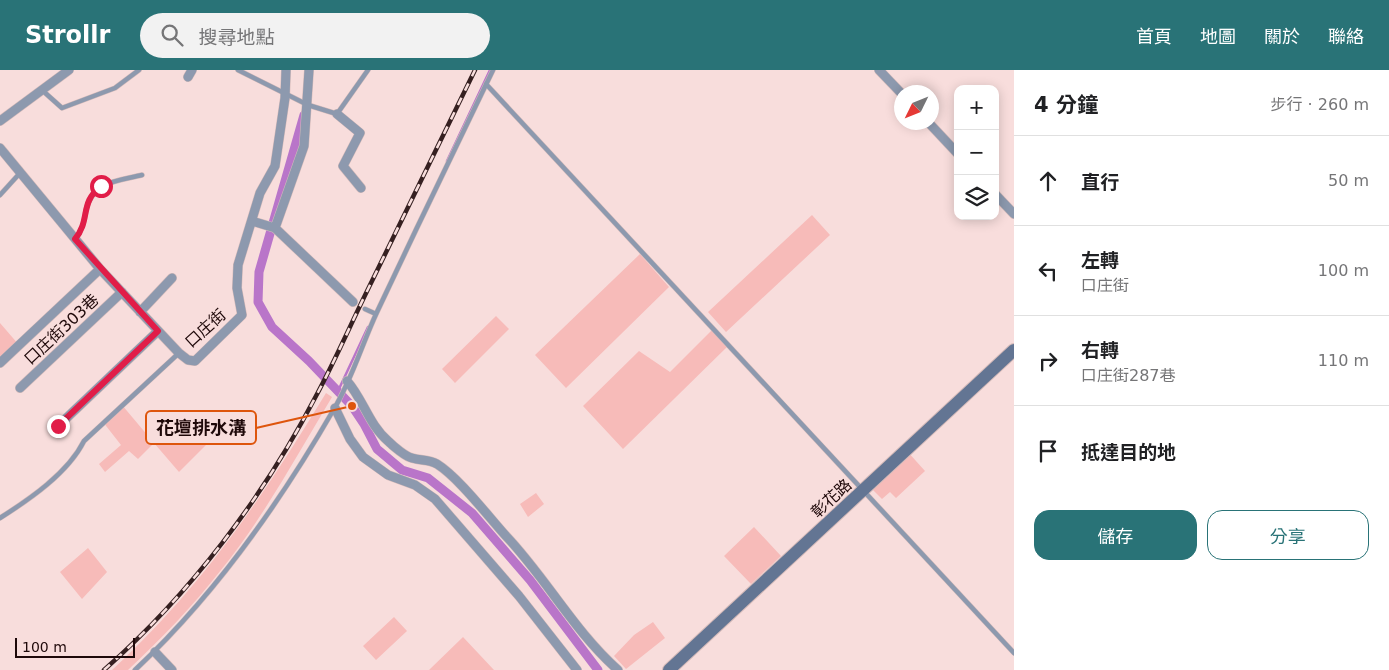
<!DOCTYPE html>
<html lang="zh-TW">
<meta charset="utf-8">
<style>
body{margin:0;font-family:"DejaVu Sans","Noto Sans TC",sans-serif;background:#f2f2f2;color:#202124}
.controls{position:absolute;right:15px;top:15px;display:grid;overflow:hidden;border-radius:10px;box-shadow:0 2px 12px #0003}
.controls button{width:45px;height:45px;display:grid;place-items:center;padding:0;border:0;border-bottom:1px solid #e0e0e0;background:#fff;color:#202124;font:25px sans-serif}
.compass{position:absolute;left:894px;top:15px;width:45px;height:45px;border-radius:50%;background:#fff;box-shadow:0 2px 12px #0003;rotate:227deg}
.scale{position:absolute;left:15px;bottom:12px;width:120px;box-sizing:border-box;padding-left:5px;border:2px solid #1e0809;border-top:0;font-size:14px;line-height:18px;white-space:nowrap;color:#1e0809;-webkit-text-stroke:4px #f8dddc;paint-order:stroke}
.stop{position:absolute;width:15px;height:15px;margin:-11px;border:4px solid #e11d48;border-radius:50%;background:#fff}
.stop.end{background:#e11d48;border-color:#fff;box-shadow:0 1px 5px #0008}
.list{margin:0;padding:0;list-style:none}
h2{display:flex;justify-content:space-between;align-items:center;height:65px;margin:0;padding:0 20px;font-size:21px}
h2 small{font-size:16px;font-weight:400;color:#757577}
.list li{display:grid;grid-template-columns:32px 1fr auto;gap:15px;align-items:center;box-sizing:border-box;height:90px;padding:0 20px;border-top:1px solid #e0e0e0}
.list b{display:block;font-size:19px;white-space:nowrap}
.list p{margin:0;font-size:16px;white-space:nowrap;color:#757577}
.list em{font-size:16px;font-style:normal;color:#757577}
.actions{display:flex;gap:10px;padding:15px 20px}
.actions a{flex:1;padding:11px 0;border:1px solid #297377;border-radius:15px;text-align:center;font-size:18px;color:#297377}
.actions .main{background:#297377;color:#fff}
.icon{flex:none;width:28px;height:28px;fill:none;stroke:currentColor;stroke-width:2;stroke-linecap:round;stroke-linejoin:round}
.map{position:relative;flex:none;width:1014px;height:600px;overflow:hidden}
header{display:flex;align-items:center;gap:30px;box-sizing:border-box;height:70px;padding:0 25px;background:#297377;color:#fff}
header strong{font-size:24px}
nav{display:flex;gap:28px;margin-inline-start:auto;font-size:18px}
.search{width:350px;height:45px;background:#f2f2f2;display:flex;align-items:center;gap:12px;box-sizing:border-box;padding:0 18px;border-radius:28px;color:#757577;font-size:19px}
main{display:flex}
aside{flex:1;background:#fff}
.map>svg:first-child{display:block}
</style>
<header>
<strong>Strollr</strong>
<div class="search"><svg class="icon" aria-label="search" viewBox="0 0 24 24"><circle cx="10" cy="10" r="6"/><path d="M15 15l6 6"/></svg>搜尋地點</div>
<nav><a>首頁</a><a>地圖</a><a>關於</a><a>聯絡</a></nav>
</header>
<main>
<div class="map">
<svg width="1014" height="600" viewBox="0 0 1014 600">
<rect width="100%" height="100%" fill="#f8dddc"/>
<path fill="#f7bbb9" d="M812,145L830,165L726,262L708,242Z
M640,184L669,217L566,318L535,285Z
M496,246L509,259L455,313L442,299Z
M0,253L19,275L0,293Z
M712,260L727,277L623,379L583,336L639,281L670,302Z
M326,323L332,327C297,385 264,447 221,500C193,536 161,569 128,600H112C202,517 263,427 326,323Z
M122,335L154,373L174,356L197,343L205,348L213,344L223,358L179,402L154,373L138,389L129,381L105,402L99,394L121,375L103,352Z
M907,381L925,401L896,428L890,422L882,429L871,418Z
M536,423L544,434L528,447L520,434Z
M754,457L781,486L751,514L724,486Z
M88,478L107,502L82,529L60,502Z
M394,547L407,561L376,590L363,576Z
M653,552L665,568L626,599L614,586L634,565Z
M463,567L494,600H429Z"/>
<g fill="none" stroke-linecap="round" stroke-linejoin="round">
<path stroke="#b975c9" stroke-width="2.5" d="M447,91L490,0
M338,321L368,257"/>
<path stroke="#b975c9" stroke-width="9" d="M304,45L259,202L258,232L272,257L309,291L352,336L364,354L377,379L402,400L428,408L472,443L530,510L598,600"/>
<g stroke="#d5bbba" stroke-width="5.5">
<path id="lane" d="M238,0L308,35L337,44L368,0
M486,14L1014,583
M43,21L62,38L115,18L139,0
M0,125L20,103
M75,169C83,159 84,152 86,140C93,111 117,111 142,105
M365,239L376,244
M0,448C30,429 68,403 84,371L179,283
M135,600C213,527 281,431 334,339C352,309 362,274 377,242C415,161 454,81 493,0"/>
</g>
<g stroke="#d5bbba" stroke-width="10">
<path id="street" d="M879,0L902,24
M188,7L192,0
M337,44L360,63L343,96L361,118
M0,51L69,0
M928,52L958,84
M0,78L100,199L179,283L188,290L195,291L242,245L237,218L238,195L260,123L275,96L285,28L286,0
M995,124L1014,144
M252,151L275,158L353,232
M275,158L304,76L309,0
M140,242L172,208
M0,293L100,199
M347,311C363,329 369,355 388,371C393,376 406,387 412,388C422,391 428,389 437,394C458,407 488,446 506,466C546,508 574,561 618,600
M20,318L122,222
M335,338L350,369L363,387L388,405L415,415L435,429L519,526L577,600
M58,356L158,261
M155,582L172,600"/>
</g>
<g stroke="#d5bbba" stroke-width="14">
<path id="secondary" d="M669,600L1014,280"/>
</g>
<use href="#lane" stroke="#8d99ae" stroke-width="4.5"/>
<use href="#street" stroke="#8d99ae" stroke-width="9"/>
<use href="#secondary" stroke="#637593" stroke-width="12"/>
<g stroke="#362021" stroke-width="4.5">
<path id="rail" d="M104,600C190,524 263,428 316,326C336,289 353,249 372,211C406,141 441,70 475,0"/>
</g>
<use href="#rail" stroke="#f8dddc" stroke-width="2.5" stroke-dasharray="8" stroke-linecap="butt"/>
</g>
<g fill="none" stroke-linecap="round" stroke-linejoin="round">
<path stroke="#e11d48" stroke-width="6" d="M58,356L158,261L75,169C91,150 79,133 101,116"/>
</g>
<g text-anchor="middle" stroke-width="4" stroke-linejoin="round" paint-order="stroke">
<g font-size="16" fill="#1e0809" stroke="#f8dddc">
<text transform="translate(205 258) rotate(-42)" y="6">口庄街</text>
<text transform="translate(61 259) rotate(-43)" y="6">口庄街303巷</text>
<text transform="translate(831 428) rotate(-43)" y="6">彰花路</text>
</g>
</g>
<path fill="none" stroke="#de550c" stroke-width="2" d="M352 336L256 358"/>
<circle fill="#de550c" stroke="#f8dddc" stroke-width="2" cx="352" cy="336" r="5"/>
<rect fill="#f8dddc" stroke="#de550c" stroke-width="2" x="146" y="341" width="110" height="33" rx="5"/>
<g font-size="18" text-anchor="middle" font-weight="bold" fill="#1e0809">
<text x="201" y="364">花壇排水溝</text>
</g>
</svg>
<div class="controls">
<button>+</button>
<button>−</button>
<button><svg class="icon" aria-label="layers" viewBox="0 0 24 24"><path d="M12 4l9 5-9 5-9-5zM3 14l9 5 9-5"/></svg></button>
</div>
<svg class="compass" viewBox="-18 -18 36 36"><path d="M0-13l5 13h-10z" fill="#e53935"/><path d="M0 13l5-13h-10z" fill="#757577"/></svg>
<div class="scale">100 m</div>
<div class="stop" style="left:101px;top:116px"></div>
<div class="stop end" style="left:58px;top:356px"></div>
</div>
<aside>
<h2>4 分鐘<small>步行 · 260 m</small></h2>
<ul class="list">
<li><svg class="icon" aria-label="ahead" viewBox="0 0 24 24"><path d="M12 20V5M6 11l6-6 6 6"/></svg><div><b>直行</b></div><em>50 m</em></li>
<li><svg class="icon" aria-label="left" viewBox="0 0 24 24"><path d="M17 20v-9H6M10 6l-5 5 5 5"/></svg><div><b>左轉</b><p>口庄街</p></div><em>100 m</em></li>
<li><svg class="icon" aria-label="right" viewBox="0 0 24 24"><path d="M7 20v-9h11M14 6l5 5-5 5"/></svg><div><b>右轉</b><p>口庄街287巷</p></div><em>110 m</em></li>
<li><svg class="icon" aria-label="arrive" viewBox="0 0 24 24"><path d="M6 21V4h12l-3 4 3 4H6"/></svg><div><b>抵達目的地</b></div></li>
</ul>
<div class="actions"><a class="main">儲存</a><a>分享</a></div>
</aside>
</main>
